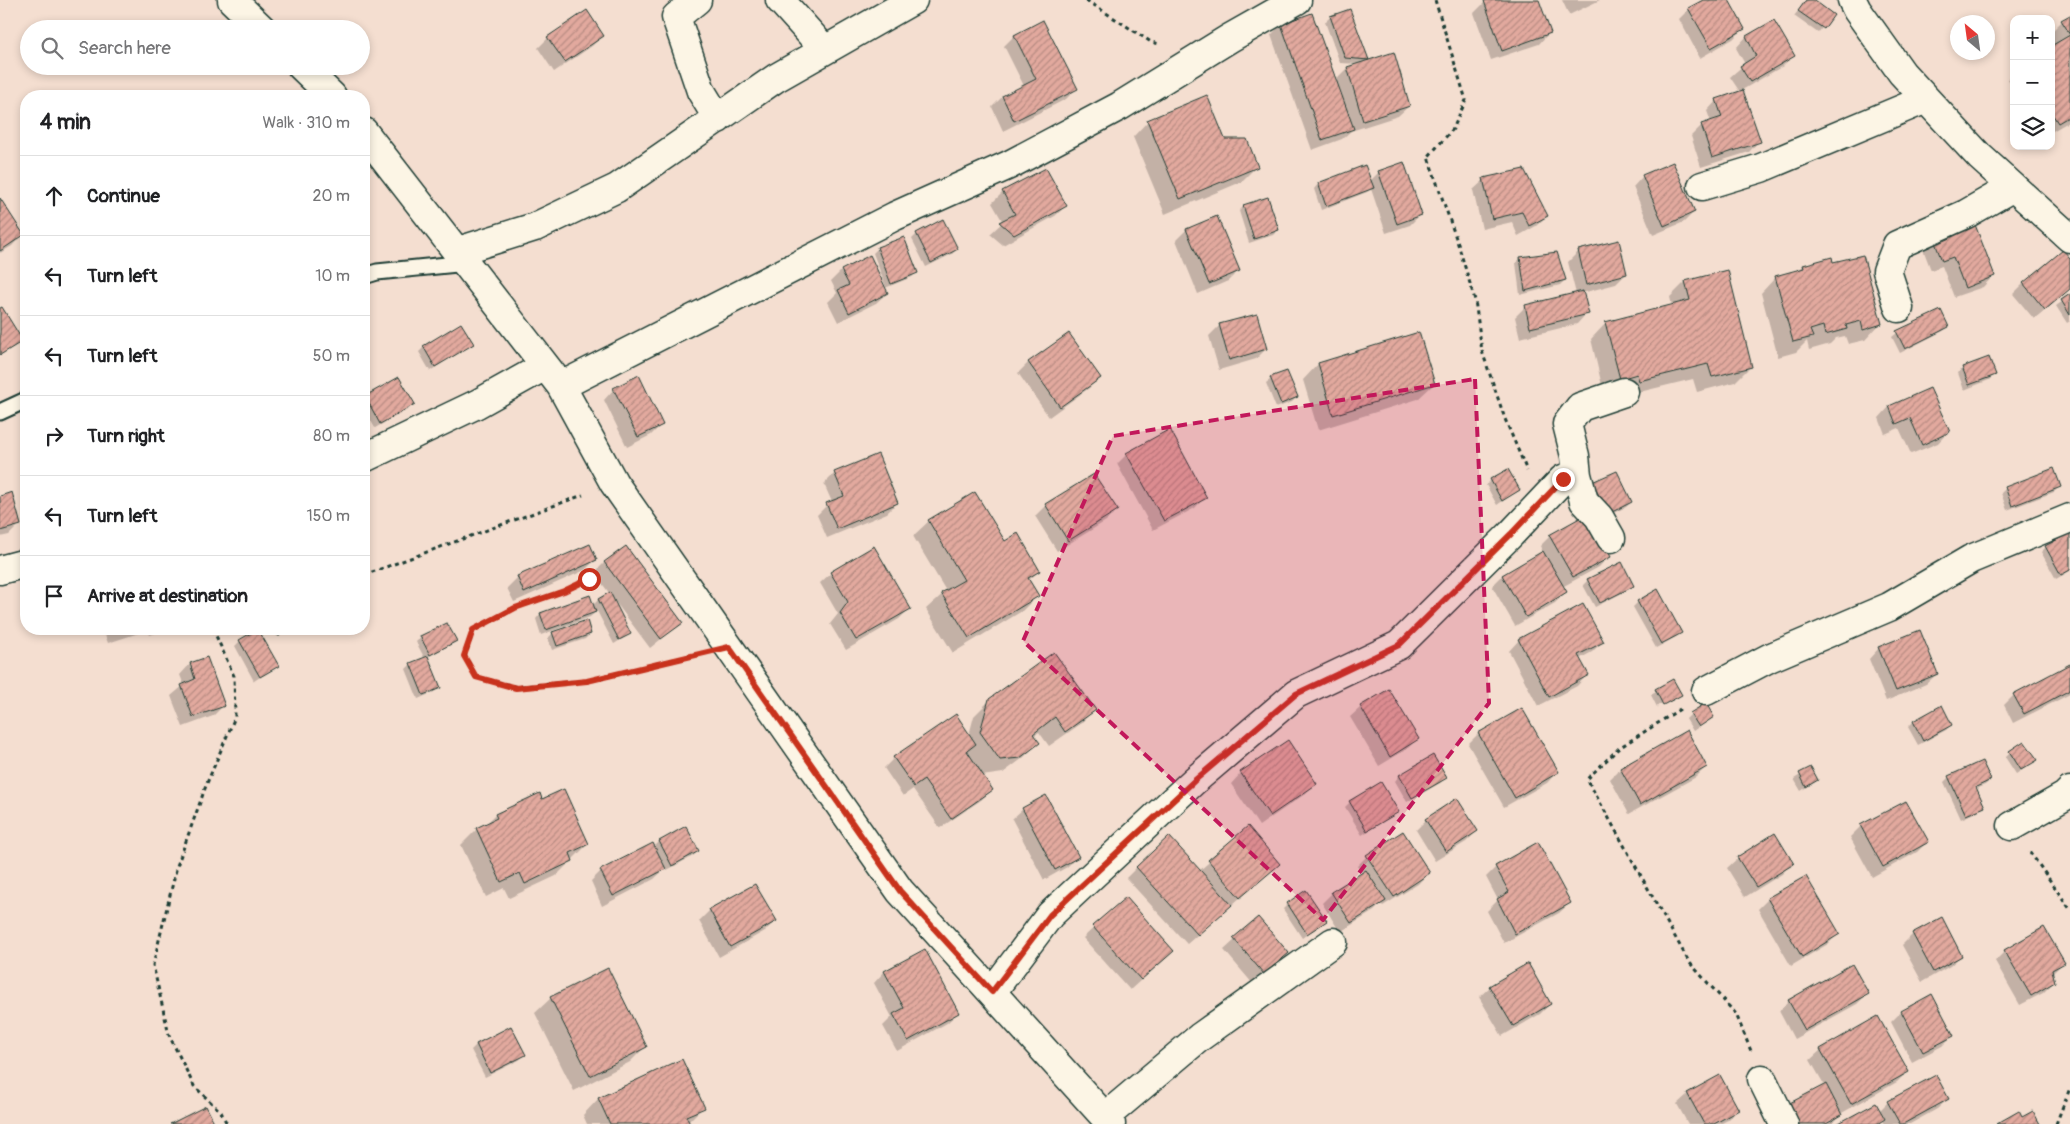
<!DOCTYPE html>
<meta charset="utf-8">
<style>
body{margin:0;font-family:Pangolin,sans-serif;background:#f2f2f2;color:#202124}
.controls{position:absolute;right:15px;top:15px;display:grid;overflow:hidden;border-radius:10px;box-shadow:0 2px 8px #0003}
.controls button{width:45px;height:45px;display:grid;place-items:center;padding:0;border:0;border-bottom:1px solid #e0e0e0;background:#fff;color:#202124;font:25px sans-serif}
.compass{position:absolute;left:1950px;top:15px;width:45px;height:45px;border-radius:50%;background:#fff;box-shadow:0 2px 8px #0003;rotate:331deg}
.stop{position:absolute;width:15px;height:15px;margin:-11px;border:4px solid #c8321e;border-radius:50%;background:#fff}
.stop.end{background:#c8321e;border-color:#fff;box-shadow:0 1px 5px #0008}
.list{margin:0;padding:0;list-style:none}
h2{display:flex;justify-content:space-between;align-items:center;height:65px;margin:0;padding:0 20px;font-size:21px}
h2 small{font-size:16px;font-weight:400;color:#757577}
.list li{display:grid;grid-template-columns:32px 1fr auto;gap:15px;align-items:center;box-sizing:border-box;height:80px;padding:0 20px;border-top:1px solid #e0e0e0}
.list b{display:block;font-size:19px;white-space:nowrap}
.list em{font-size:16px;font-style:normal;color:#757577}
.icon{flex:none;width:28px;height:28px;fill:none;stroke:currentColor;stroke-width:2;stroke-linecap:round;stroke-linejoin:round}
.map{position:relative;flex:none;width:2070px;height:1124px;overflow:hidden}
.search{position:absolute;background:#fff;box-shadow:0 2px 8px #0003;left:20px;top:20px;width:350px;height:55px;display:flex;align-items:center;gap:12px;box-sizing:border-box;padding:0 18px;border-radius:28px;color:#757577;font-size:19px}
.panel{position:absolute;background:#fff;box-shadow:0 2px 8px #0003;left:20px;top:90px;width:350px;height:545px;border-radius:20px}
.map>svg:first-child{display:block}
</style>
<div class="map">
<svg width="2070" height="1124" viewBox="0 0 2070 1124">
<defs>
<pattern id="building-hatch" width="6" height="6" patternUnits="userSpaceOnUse" patternTransform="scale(1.25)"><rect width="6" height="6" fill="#e2a99e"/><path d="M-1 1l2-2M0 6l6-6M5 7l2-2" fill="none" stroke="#b78b82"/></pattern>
</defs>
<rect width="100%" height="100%" fill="#f4ded0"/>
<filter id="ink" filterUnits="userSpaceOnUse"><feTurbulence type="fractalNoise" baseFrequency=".02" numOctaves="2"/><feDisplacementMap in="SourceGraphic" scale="10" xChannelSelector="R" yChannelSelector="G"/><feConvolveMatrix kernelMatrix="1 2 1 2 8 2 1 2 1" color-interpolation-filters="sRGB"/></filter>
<g filter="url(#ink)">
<path fill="#0003" d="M1491,0H1538L1549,33L1539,44L1491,60L1474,13L1485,2Z
M1562,0H1600L1569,15Z
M1705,0H1727L1743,29L1733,39L1700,58L1679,19L1689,9Z
M1807,0H1812L1832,15L1818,33L1794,16Z
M1349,11L1367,60L1364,63L1409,106L1398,116L1351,131L1342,139L1312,150L1271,35L1281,25L1335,80L1347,68L1359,64L1340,63L1325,22L1330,17Z
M2070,17V121L2051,132V47L2053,46L2051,32L2062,21Z
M1773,22L1793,55L1783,66L1742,90L1759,141L1749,152L1701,167L1691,136L1702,125L1711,122L1707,111L1717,100L1740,92L1730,77L1745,64L1736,48L1746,37Z
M603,35L592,46L554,72L538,48L548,38Z
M1014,36L1076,89L1066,99L1003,131L992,107L1002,97L1024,86L1004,46Z
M2014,73V89L2008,79Z
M1148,121L1225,140L1257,166L1241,182L1165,214L1133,137Z
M1045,169L1066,206L1055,216L1003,245L990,234L1003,222L992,203L1003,192Z
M1379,172L1421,214L1410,225L1386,233L1371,189L1367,192L1321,210L1314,189L1318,184L1370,181Z
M1643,176L1694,212L1684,222L1653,235L1633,187Z
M1484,180L1547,216L1536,226L1518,236L1512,222L1482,229L1473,190Z
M0,200L22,235L12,246L0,253Z
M1244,206L1278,230L1273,235L1249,243L1239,211Z
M942,220L957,249L952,254L926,267L912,239L917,234Z
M1186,230L1238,271L1228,281L1198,294L1176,240Z
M1934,238L1993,276L1983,287L1954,297L1942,266L1931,270L1923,249Z
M878,248L917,272L912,277L885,288L887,293L876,303L838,322L828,302L837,293L831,281L841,271L886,287L873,253Z
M1579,251L1626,274L1616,284L1582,293L1587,313L1577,324L1520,338L1515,317L1526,306L1576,294L1568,262Z
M1520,258L1565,280L1560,285L1520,295L1516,263Z
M1831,259L1832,264L1880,324L1865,340L1848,344L1845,336L1836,338L1830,344L1809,350L1807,341L1796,352L1778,357L1761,293L1776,277L1798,271L1803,266Z
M2070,260V289L2034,319L2013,294L2024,283Z
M1685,282L1751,366L1735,382L1697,392L1693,379L1623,396L1604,394L1591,339L1606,323L1672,306L1670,297Z
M2070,296V321L2067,323L2056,306Z
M0,309L21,341L0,356Z
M1220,325L1266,349L1256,359L1219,370L1209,336Z
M1948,326L1943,331L1900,353L1892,337L1897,333Z
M472,344L430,371L419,352L424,347Z
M1029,362L1099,378L1089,388L1049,417L1018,373Z
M1318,364L1434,384L1418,399L1318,430L1303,380Z
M1963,368L1994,375L1989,380L1964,390L1958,373Z
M399,378L413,404L409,409L375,428L364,408V399Z
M1271,379L1297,397L1292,402L1276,408L1266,383Z
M614,389L662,424L651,435L627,447L604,400Z
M1930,390L1948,432L1938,443L1911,454L1899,428L1885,434L1879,418L1889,407Z
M1127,454L1205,497L1195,508L1153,530L1117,464Z
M1616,472L1631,502L1626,507L1603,518L1588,488Z
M835,473L897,503L887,513L827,538L817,515L827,505L832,502L824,484Z
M1094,475L1117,510L1106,521L1057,551L1035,516L1046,505Z
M1491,480L1518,490L1497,505L1486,485Z
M2059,487L2054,492L2007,510L2001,493L2006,488Z
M0,497L19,525L9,535L0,537Z
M929,521L1004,543L1039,571L1028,581L1037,596L1022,611L953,653L926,609L946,591L913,536Z
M2070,534V571L2056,579L2041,552L2046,547Z
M1550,536L1609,556L1599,567L1562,587L1566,592L1555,603L1515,626L1492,586L1502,576L1543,552L1540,546Z
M595,560L585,570L514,602L507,588L518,577Z
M605,562L681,623L650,648L614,600H613L630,634L614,644L597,611L590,617L541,635L536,619L540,614L593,605L598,600L610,594L594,573Z
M831,573L909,609L899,619L846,650L830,624L838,614L820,583Z
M1588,580L1633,585L1628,590L1595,607L1583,585Z
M1638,602L1681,633L1676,637L1656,648L1633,607Z
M103,629H167L150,635L148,630L108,643Z
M553,633L590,634L585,639L552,650L548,638Z
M421,637L455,640L450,645L427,657L439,687L434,692L418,699L406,669L411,664L425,659L416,642Z
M1519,640L1602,642L1592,652L1579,659L1587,675L1577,686L1538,706L1509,651Z
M240,641L277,666L254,681L235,646Z
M1879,648L1937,674L1926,684L1886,701L1869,659Z
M206,659L223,706L213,716L183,727L171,696L184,685L180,675L190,664Z
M2070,666V694L2013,723L2004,705L2014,695Z
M1673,681L1681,695L1676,699V696L1657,706L1658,709L1651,695Z
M990,700L1094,710L1079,725L1049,746L1039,732L1034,736L1038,743L1023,758L1003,773L982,776L992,790L981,800L940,828L913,789L903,796L884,768L894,758L969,735L974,716Z
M1361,707L1417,739L1407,749L1379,766L1350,717Z
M1521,710L1557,772L1547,783L1504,807L1468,744L1478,734Z
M1691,714L1713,717L1693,731L1686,719Z
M1913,722L1951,725L1946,730L1918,745L1908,727Z
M1687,732L1706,767L1696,777L1629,814L1610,779L1620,769Z
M2010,752L2037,760L2016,774L2005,757Z
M1433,757L1445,778L1440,783L1407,802L1395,781L1399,776Z
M1810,769L1816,780L1801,791L1794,779Z
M1241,773L1316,783L1305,794L1259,826L1231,784Z
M1949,777L1990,780L1985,785L1975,789L1983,806L1978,811L1961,819L1944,782Z
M539,795L542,800L588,844L556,876L509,898L504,888L486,897L461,845L477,829L485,825L495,815Z
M1350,802L1398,812L1362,835L1345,807Z
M1023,809L1077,857L1067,867L1044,880L1012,819Z
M1426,820L1477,831L1466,842L1435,861L1416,830Z
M1861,826L1927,842L1917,852L1872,877L1850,837Z
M685,828L698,851L693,856L667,870L666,868L654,879L602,906L591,881L601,871L654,847L659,842Z
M1248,828L1279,864L1187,944L1126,878L1137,867L1199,871Z
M1367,856L1428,873L1418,884L1383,906L1381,904L1374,911L1340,932L1322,903L1332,893L1362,874L1357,866Z
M1738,858L1792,863L1782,874L1745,897L1727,868Z
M1496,867L1570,903L1559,913L1504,943L1487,911L1498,900L1486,877Z
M1125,898L1162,961L1130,990L1083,938Z
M1768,899L1838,934L1828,944L1791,966L1758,909Z
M1288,904L1325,921L1302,938L1283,909Z
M710,910L775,921L765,931L719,957L699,921Z
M1258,919L1287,953L1253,984L1224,950Z
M1913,934L1961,956L1950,966L1922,982L1902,945Z
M924,951L958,1013L947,1023L897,1051L883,1026L892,1017L874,983L884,972Z
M2005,951L2063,963L2052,974L2054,982L2043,993L2020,1005L1995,961Z
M1490,987L1550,1004L1540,1014L1502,1036L1479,997Z
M1867,994L1857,1004L1794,1039L1779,1011L1789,1001Z
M551,998L645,1047L630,1062L574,1091L535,1013Z
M1901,1012L1953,1035L1942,1046L1912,1062L1891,1022Z
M511,1028L524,1055L519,1060L485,1077L471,1050L476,1045Z
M1821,1050L1907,1072L1897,1082L1840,1114L1841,1115L1832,1124H1778L1825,1086L1810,1060Z
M681,1061L703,1107L688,1122L689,1124H587L583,1115L598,1099Z
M1936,1076L1948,1099L1937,1109L1910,1124H1884L1882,1121L1879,1124H1839L1879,1111L1888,1102Z
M1688,1094L1738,1110L1728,1120L1720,1124H1688L1677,1104Z"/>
<path fill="url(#building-hatch)" stroke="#1f3d34" d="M1487,0H1539L1551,33L1502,51L1484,1Z
M1703,0H1729L1745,29L1711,48L1688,8Z
M1806,0H1814L1834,15L1824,29L1798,11Z
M1350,9L1369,60L1345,58L1330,16Z
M587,10L604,36L565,62L547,37Z
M1312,13L1354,129L1322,140L1281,24Z
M2070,15V34L2061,20Z
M1043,20L1078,89L1014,121L1002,96L1036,79L1014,35Z
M1774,20L1795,56L1750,82L1740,66L1756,56L1746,36Z
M2070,35V116L2058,123L2051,112V46Z
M1394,52L1410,106L1363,121L1347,67Z
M1743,90L1761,142L1712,158L1701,124L1722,117L1716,99Z
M1207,95L1225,139H1247L1258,167L1180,199L1147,120Z
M1404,162L1422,215L1397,224L1378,171Z
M1673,162L1695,212L1664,226L1642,175Z
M1365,165L1374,188L1326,206L1318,183Z
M1046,168L1067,206L1014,235L999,222L1015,214L1002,191Z
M1524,169L1548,216L1529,226L1522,212L1492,219L1483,178Z
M1268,197L1279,230L1254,239L1243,205Z
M0,198L24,235L0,251Z
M1217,216L1240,271L1209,284L1186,229Z
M943,219L958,249L931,263L916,233Z
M1974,222L1995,276L1965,288L1953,257L1942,261L1933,237Z
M904,237L918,273L891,284L877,247Z
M1619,240L1627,274L1586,285L1578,250Z
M2063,250L2070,258V289L2045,310L2023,283Z
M1557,252L1566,280L1525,291L1520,257Z
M870,255L888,293L849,313L838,290L849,285L841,270Z
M1863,255L1882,324L1863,330L1861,321L1846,325L1847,329L1825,335L1823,326L1810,330L1813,337L1793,342L1775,276L1804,268L1803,265L1832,257L1833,262Z
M1728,270L1752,367L1712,377L1708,364L1639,381L1637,374L1620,379L1605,322L1690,300L1685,281Z
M1583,291L1589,314L1530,328L1525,305Z
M2070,294V315L2061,300Z
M2,307L23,341L0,355V308Z
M1941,310L1949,327L1905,349L1896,331Z
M1257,314L1267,349L1229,360L1219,324Z
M461,323L474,344L435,367L423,346Z
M1419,332L1435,384L1333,415L1318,363Z
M1069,333L1101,378L1060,407L1028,362Z
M1989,357L1996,375L1969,385L1962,367Z
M1287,371L1298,397L1281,404L1270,377Z
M639,375L663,425L638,437L613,388Z
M399,377L415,404L380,424L365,396Z
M1930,388L1950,432L1922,445L1910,418L1896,424L1889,406Z
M1170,429L1207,498L1164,521L1126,453Z
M878,454L898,503L837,529L826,503L844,496L834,472Z
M2054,468L2061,487L2012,506L2005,487Z
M1508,469L1520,490L1502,501L1490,479Z
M1617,471L1632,502L1608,514L1592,482Z
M1094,474L1118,510L1068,541L1045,504Z
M12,492L21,525L0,531V496Z
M975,492L1005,541L1018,533L1040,571L1028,578L1039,596L969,638L941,593L964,580L928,520Z
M1587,514L1611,557L1573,577L1549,535Z
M2070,533V570L2061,575L2045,546Z
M590,544L597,560L524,593L517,576Z
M626,546L683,623L661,639L604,562Z
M874,546L911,609L856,640L840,613L848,602L830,572Z
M1543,551L1567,592L1526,617L1502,575Z
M1622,562L1634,586L1600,603L1587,579Z
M1658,589L1682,633L1661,644L1637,601Z
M610,592L631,634L619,640L598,599Z
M590,595L596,612L546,630L540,613Z
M1583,604L1604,642L1578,655L1589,675L1549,697L1518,639Z
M587,620L591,634L557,646L552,632Z
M447,623L457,641L430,655L420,636Z
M258,629L279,666L260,677L239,640Z
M1920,630L1938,674L1896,691L1878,647Z
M1054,652L1096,710L1065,732L1055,717L1033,734L1040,743L1020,758L1000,760L980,732L989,699Z
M428,656L441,688L423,695L410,663Z
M207,657L225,706L193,717L181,685L195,679L190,663Z
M2070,664V690L2024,714L2013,694Z
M1673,679L1682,695L1663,705L1655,689Z
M1389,689L1419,739L1390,757L1360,706Z
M1706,703L1714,717L1699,727L1690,713Z
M1942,705L1952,725L1923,741L1913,721Z
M1522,708L1559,772L1515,798L1478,733Z
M956,714L976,744L967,751L993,790L951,819L924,780L914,787L893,757Z
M1687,730L1707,767L1640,805L1620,768Z
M1288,740L1317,784L1270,816L1240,772Z
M2024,741L2038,760L2021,770L2009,751Z
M1433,755L1447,778L1412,798L1399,775Z
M1982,761L1991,780L1976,787L1985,807L1966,815L1948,776Z
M1811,767L1818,780L1806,787L1799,773Z
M1381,782L1399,812L1367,831L1349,801Z
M564,789L589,844L570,853L573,861L525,884L520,873L501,882L476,828L497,818L495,814L540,793L542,799Z
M1046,795L1079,857L1055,870L1022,808Z
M1457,798L1478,831L1446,852L1425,819Z
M1906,801L1929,842L1883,867L1860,825Z
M686,826L699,851L672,866L659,841Z
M1248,826L1280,864L1240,898L1208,860Z
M1403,831L1430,873L1394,897L1366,855Z
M1775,833L1794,864L1756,887L1737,857Z
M1169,836L1232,905L1198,935L1136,867Z
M1538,842L1571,903L1515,934L1497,899L1509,892L1495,866Z
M653,843L666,869L613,896L600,870Z
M1366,870L1386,901L1351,923L1331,892Z
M1806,876L1840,934L1802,957L1767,898Z
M755,884L777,921L730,947L709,909Z
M1306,890L1327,921L1307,934L1287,903Z
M1126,897L1174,951L1141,980L1092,926Z
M1258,917L1289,953L1264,974L1233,938Z
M1942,917L1962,956L1933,972L1912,933Z
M2044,927L2065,963L2052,970L2055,982L2031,996L2004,950Z
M925,949L959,1013L908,1041L893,1014L904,1008L884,971Z
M1528,963L1551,1004L1513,1026L1489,986Z
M1852,964L1869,994L1805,1030L1788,1000Z
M608,968L647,1047L590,1076L550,997Z
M1932,994L1954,1036L1923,1052L1901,1011Z
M1878,1016L1909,1072L1851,1104L1820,1049Z
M511,1026L526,1055L490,1073L476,1044Z
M682,1059L705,1108L686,1116L690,1124H610L598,1098Z
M1720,1075L1739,1110L1714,1124H1704L1687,1093Z
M1936,1075L1949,1099L1903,1124H1900L1887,1101Z
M1826,1084L1842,1115L1826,1124H1794L1784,1106Z
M1876,1103L1885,1119L1877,1124H1837Z
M206,1106L215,1124H170Z
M2019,1111L2022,1117L2033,1111L2040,1124H1996Z"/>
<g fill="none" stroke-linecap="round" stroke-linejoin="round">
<g stroke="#1f3d34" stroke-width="19">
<path id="lane" d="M364,276L377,272L467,263
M0,412L26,400"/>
</g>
<g stroke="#1f3d34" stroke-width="31">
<path id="street" d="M232,0L262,29
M697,0L676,17L701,91L718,119
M780,0L825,50
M1852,0L1857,10L1902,73L1926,99L1980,157L2070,238
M301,66L332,96
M364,132L561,386L614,483L900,891L1111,1124
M1702,186L1761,168L1926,99
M458,251L535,227L617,188L776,78L913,0
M1899,308L1887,271L1897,245L1966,214L2013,187
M561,386L895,216L1009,165L1120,106L1230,38L1297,0
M364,458L477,404L545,366
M1577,475L1575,456L1567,424L1580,407L1624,392
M0,570L26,563
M1706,691L1769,658L1889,607L1971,559L2070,518
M2012,826L2065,796L2070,791
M992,992L1050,915L1194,781L1296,694L1399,645L1511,534L1563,479L1577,475L1584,501L1599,517L1611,538
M1762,1079L1784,1124
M1105,1117L1200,1037L1333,942"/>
</g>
<path stroke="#1f3d34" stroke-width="3" stroke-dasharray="4 4" stroke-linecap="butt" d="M1086,0L1151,42L1160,44
M1435,0L1466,100L1453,129L1428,157L1458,244L1475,300L1482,351L1505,419L1527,471
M364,575L583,495
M589,579L564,591L515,608L473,630L465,656L476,677L516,687L587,681L695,655
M213,629L234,676L235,717L207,783L177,866L153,965L169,1035L194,1086L221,1112L227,1124
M278,636L283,629
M1680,709L1619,748L1587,779L1689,962L1736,1014L1751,1051
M2030,852L2070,909
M2056,1124L2070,1088"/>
<use href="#lane" stroke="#fcf5e5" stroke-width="15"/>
<use href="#street" stroke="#fcf5e5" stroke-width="28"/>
</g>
</g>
<g fill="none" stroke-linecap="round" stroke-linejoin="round" filter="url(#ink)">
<path stroke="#c8321e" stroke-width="6" d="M589,579L564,591L515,608L473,630L464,656L476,677L516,688L587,681L729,647L900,891L992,992L1050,915L1194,781L1296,694L1399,645L1511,534L1563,479"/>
</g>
<path fill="#c2185b" fill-opacity="0.2" stroke="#c2185b" stroke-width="4" stroke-dasharray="10 6" stroke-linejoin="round" d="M1475,379L1489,703L1323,920L1023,641L1113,436Z"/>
</svg>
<div class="controls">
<button>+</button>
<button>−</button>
<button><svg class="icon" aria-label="layers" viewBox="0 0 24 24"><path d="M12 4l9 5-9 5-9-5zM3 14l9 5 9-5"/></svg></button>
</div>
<svg class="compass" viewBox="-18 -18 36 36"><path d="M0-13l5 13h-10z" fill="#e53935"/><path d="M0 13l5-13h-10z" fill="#757577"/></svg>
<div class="stop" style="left:589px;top:579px"></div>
<div class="stop end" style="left:1563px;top:479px"></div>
<div class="search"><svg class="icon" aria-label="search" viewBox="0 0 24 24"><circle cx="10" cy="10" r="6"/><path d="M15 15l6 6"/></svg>Search here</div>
<section class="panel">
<h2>4 min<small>Walk · 310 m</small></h2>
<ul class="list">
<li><svg class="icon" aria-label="ahead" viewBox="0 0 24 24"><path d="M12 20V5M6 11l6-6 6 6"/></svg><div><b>Continue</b></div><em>20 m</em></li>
<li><svg class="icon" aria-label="left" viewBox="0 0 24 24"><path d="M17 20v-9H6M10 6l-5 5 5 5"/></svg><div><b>Turn left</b></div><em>10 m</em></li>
<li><svg class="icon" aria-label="left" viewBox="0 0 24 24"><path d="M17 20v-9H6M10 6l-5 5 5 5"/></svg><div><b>Turn left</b></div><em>50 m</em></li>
<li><svg class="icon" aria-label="right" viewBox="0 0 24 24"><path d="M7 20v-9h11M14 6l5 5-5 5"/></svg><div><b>Turn right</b></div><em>80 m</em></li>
<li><svg class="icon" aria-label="left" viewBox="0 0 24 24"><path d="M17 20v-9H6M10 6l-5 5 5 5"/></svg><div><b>Turn left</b></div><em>150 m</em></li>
<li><svg class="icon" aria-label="arrive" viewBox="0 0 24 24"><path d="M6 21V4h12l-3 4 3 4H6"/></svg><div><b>Arrive at destination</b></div></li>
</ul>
</section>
</div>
